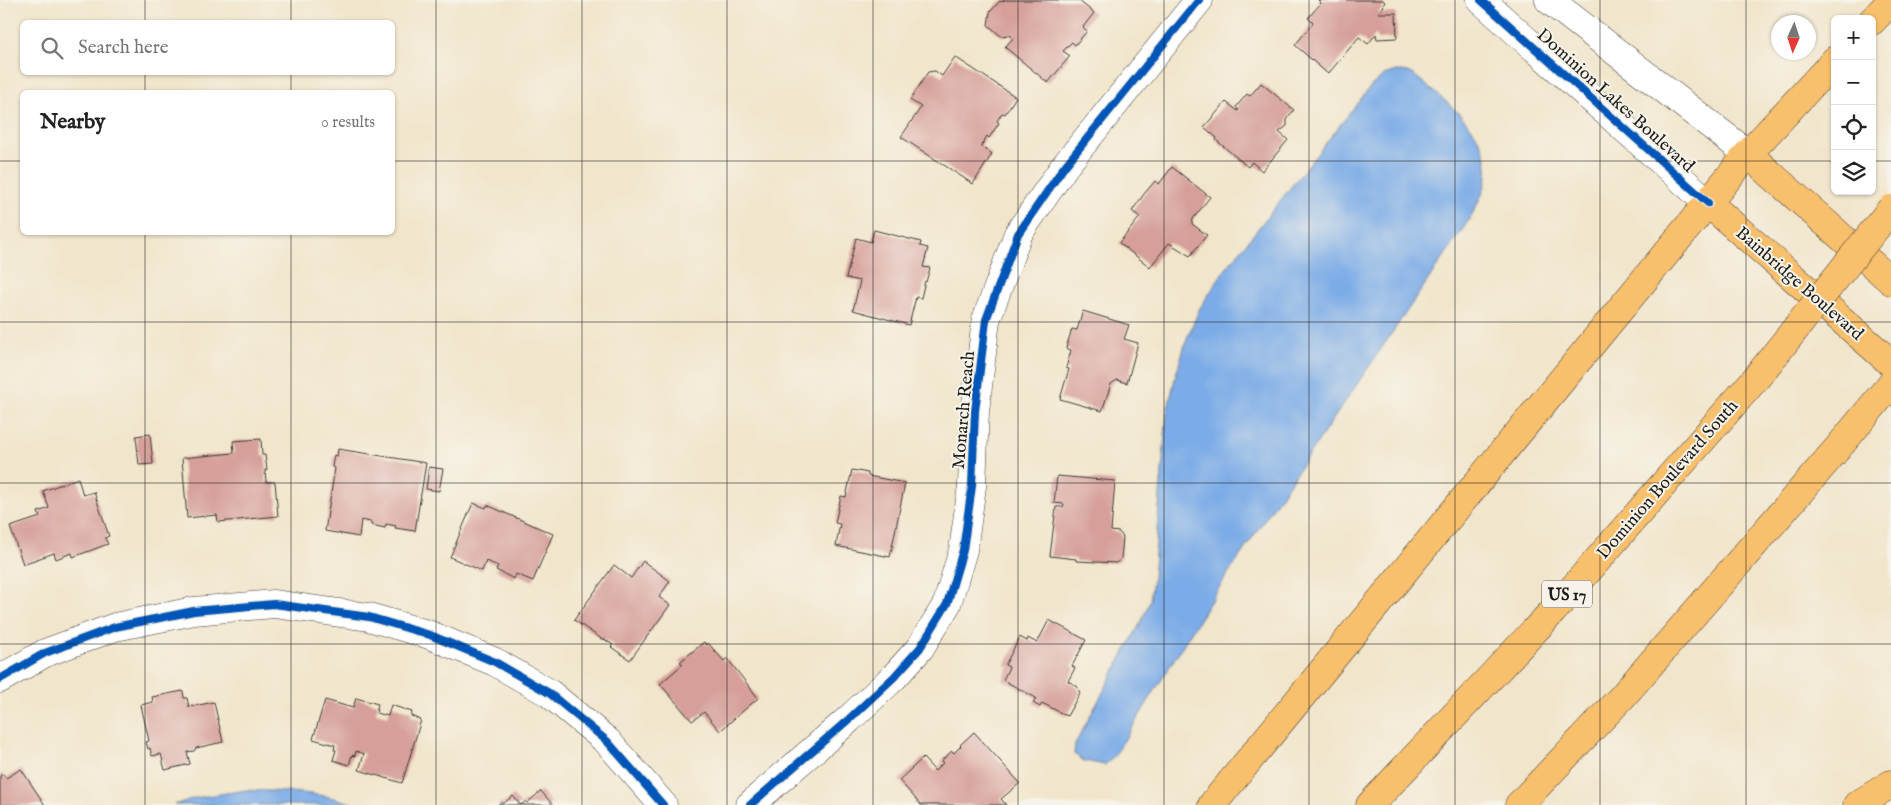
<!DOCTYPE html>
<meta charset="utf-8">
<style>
body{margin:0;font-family:"IM FELL English",serif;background:#f2f2f2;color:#222}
.controls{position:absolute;right:15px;top:15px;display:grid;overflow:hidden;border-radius:8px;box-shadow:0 1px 4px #0004}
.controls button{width:45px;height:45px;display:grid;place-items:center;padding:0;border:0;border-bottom:1px solid #e0e0e0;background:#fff;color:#222;font:25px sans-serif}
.compass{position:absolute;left:1771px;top:15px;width:45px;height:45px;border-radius:50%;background:#fff;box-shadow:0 1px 4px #0004;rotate:183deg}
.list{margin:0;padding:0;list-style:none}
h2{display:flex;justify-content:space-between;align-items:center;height:65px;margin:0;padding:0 20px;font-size:21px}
h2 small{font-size:16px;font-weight:400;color:#767676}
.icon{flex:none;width:28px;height:28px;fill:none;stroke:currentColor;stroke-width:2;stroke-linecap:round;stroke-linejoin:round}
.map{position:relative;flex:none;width:1891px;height:805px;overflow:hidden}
.search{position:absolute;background:#fff;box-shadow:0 1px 4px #0004;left:20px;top:20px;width:375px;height:55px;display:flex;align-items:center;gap:12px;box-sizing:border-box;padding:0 18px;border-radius:8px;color:#767676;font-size:19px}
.panel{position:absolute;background:#fff;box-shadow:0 1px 4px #0004;left:20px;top:90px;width:375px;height:145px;border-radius:8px}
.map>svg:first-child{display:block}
</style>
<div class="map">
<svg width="1891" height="805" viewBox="0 0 1891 805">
<rect width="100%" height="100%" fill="#f7f3e8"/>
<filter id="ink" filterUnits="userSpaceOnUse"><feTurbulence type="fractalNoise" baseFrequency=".02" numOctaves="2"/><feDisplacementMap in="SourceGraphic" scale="10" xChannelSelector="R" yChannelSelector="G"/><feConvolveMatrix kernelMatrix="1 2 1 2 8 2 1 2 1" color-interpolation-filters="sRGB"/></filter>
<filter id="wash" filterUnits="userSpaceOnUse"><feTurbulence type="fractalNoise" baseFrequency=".0096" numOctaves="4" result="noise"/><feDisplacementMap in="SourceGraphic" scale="20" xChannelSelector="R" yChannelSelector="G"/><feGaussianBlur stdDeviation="1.12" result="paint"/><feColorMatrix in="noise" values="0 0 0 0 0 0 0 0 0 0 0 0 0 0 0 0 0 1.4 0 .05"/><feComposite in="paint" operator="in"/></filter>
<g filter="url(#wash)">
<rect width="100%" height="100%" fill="#f1e5cb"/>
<path fill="#7cace7" stroke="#4c6482" d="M1396,71C1399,71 1404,71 1407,72C1414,74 1421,81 1426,85C1451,105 1484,131 1487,166C1489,186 1478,203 1469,220L1229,572L1188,637L1115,755L1105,765L1084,761L1074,754L1075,744L1142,620L1150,601L1153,577L1167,412L1176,374L1187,338L1200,308L1221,275L1371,86L1384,75Z
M246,790C282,792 322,791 356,805H174L194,798Z"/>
<g id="blocks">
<path fill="#d69f9a" d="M1004,0H1078L1094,13L1083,27L1087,31L1075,45L1072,42L1063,51L1070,56L1048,83L1005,47L1013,38L1010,35L1001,36L988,25L990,12L1000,1L1002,2Z
M1318,0H1383L1385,2L1383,5L1384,6L1378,13H1396L1397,38L1377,39L1376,34L1368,44L1359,37L1328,74L1295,45L1313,23L1308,18L1321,3Z
M955,57L1016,97L1005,114L1002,113L997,121L999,123L989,138L987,136L981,146L992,154L973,184L901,137L921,107L910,100L928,72L935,71L942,76Z
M1261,83L1294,110L1287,118V126L1279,132L1288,140L1262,171L1252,162L1248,167L1216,140L1217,138L1204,127L1226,102L1238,111L1239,110L1236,107L1247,94L1250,96Z
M1172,167L1210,197L1193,219L1192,224L1207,235L1190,256L1169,243L1150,267L1119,243L1140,217L1132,211L1144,194L1155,181L1159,184Z
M874,230L921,242L920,246L928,248L923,267L930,268L926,282L925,281L921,298L916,297L909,325L853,310L860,281L846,278L856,238L871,242Z
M1083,311L1129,325L1124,339L1138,343L1127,383L1117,380L1111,384L1102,411L1060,399L1069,369L1066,368L1071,350L1066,348L1072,329L1077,330Z
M150,434L153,464L139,465L136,436Z
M261,439L262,455H265L267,470H265L266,482H275L278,516L218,522L217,515L187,518L182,458L234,453L233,441Z
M338,449L426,463L415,531L395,528L396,526L386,524L385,528L371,525V522L361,520L359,537L325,531L335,468L332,467L334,455L337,456Z
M429,467L443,469L439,491L426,489Z
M852,470L868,473V476L905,483L890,557L836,546L840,524L835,523L841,496L846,497Z
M1057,476L1115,481L1111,531L1119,532L1123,537L1121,559L1116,563L1076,561V559L1050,556L1056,507H1063L1064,504L1054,503Z
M78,478L83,495L94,492L109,536L105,538L108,544L73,557L72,553L56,559L54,553L23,564L10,527L40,517L38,512L49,508L43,491Z
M473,503L486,508L487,505L553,534L533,581L516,574L514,579L496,570L498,566L486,561L482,571L450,557Z
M643,561L670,581L659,597L670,605L630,660L611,647L613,645L604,639L603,640L574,620L614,565L631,578Z
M1049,620L1086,640L1072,666L1075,668L1068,681L1077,686L1080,693L1067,716L1042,703L1040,707L1033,703L1036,698L1003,680L1009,667L1005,665L1020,637L1027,641L1028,638L1037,643Z
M704,642L707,645L708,643L724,661L727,658L758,698L720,731L704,712L692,721L660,684L683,664L680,662Z
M183,691L184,698H187L189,707L214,702L223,742L196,748L194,751L187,752L190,764L165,770L161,754L152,756L150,748L148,749L146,742L149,741L141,705L153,702L152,697Z
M356,698L378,704L376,713L388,716L391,705L412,712L411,716L421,720L402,783L359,770L364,754L356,751L355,756L352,755L349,765L333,760L336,750H334L335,745L313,739L325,700L353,708Z
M974,732L1020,783L1001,799L1006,805H921L899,780L923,758L935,771L943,763L941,761L952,751L954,753L961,746L960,745Z
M21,769L45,805H0V776L3,774L6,778Z
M541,791L553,805H497L500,803H504L513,796L521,805L526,801L527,803Z"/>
</g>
</g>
<g filter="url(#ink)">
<use href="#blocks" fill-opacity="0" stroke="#3c3a36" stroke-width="1"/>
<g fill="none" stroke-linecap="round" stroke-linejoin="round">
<g stroke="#3c3a36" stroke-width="29">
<path id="minor" d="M1481,0L1708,203
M1549,0L1748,154
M0,679L45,653L115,627L194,611L274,604L369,617L430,635L495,662L549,693L607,741L663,805
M750,805L849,719L894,677L920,648L947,604L963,550L972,486L975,411L986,320L1018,234L1064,167L1199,0"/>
</g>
<g stroke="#3c3a36" stroke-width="29">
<path id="major" d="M1748,154L1891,281
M1708,203L1891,363"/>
</g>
<g stroke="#3c3a36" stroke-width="29">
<path id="highway" d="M1872,21L1891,1
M1212,805L1748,154L1835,60
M1370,805L1553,611L1757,377
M1519,805L1622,697L1837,449L1891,384
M1857,805L1891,784"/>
</g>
<use href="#minor" stroke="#fff" stroke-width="28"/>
<use href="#major" stroke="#f8bf6c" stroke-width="28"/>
<use href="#highway" stroke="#f8bf6c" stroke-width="28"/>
<g stroke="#3c3a36" stroke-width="29" stroke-linecap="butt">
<path id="highway-bridge" d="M1757,377L1891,209"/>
</g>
<use href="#highway-bridge" stroke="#f8bf6c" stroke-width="28"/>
<g stroke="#f7f3e8" stroke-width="11">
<path id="cycleway" d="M1481,0L1708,203
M0,679L45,653L115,627L194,611L274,604L369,617L430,635L495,662L549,693L607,741L663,805
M750,805L849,719L894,677L920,648L947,604L963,550L972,486L975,411L986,320L1018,234L1064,167L1199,0"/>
</g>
<use href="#cycleway" stroke="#0057b8" stroke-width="8"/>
</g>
</g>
<path fill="none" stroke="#1c1c1c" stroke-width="1" stroke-opacity="0.55" d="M145,0V22M291,0V22M436,0V805M582,0V805M727,0V805M873,0V805M1018,0V805M1164,0V805M1309,0V805M1455,0V805M1600,0V805M1746,0V805M145,72V92M291,72V92M0,161H22M392,161H1835M1872,161H1891M145,232V805M291,232V805M0,322H1891M0,483H1891M0,644H1891"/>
<g text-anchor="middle" stroke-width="4" stroke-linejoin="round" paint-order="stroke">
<rect fill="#f7f3e8" stroke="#5e5c59" stroke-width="1" x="1542" y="580.5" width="50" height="27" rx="4"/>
<g font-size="16" font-weight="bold" fill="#1c1c1c">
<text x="1567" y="600">US 17</text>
</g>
<g font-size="18" fill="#1c1c1c" stroke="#f7f3e8">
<text transform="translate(1616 100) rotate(42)" y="6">Dominion Lakes Boulevard</text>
<text transform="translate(1800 283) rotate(41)" y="6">Bainbridge Boulevard</text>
<text transform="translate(963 410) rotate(-85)" y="6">Monarch Reach</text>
<text transform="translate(1667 479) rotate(-49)" y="6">Dominion Boulevard South</text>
</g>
</g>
</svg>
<div class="controls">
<button>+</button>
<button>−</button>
<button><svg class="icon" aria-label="locate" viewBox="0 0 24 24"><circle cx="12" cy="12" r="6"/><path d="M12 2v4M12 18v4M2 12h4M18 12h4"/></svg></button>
<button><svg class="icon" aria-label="layers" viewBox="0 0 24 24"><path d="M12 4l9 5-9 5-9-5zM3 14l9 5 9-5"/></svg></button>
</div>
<svg class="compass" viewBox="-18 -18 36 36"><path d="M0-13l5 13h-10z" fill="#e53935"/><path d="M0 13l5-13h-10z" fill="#767676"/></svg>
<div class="search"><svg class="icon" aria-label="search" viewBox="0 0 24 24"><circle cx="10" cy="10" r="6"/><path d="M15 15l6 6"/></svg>Search here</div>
<section class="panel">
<h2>Nearby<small>0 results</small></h2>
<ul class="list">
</ul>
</section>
</div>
